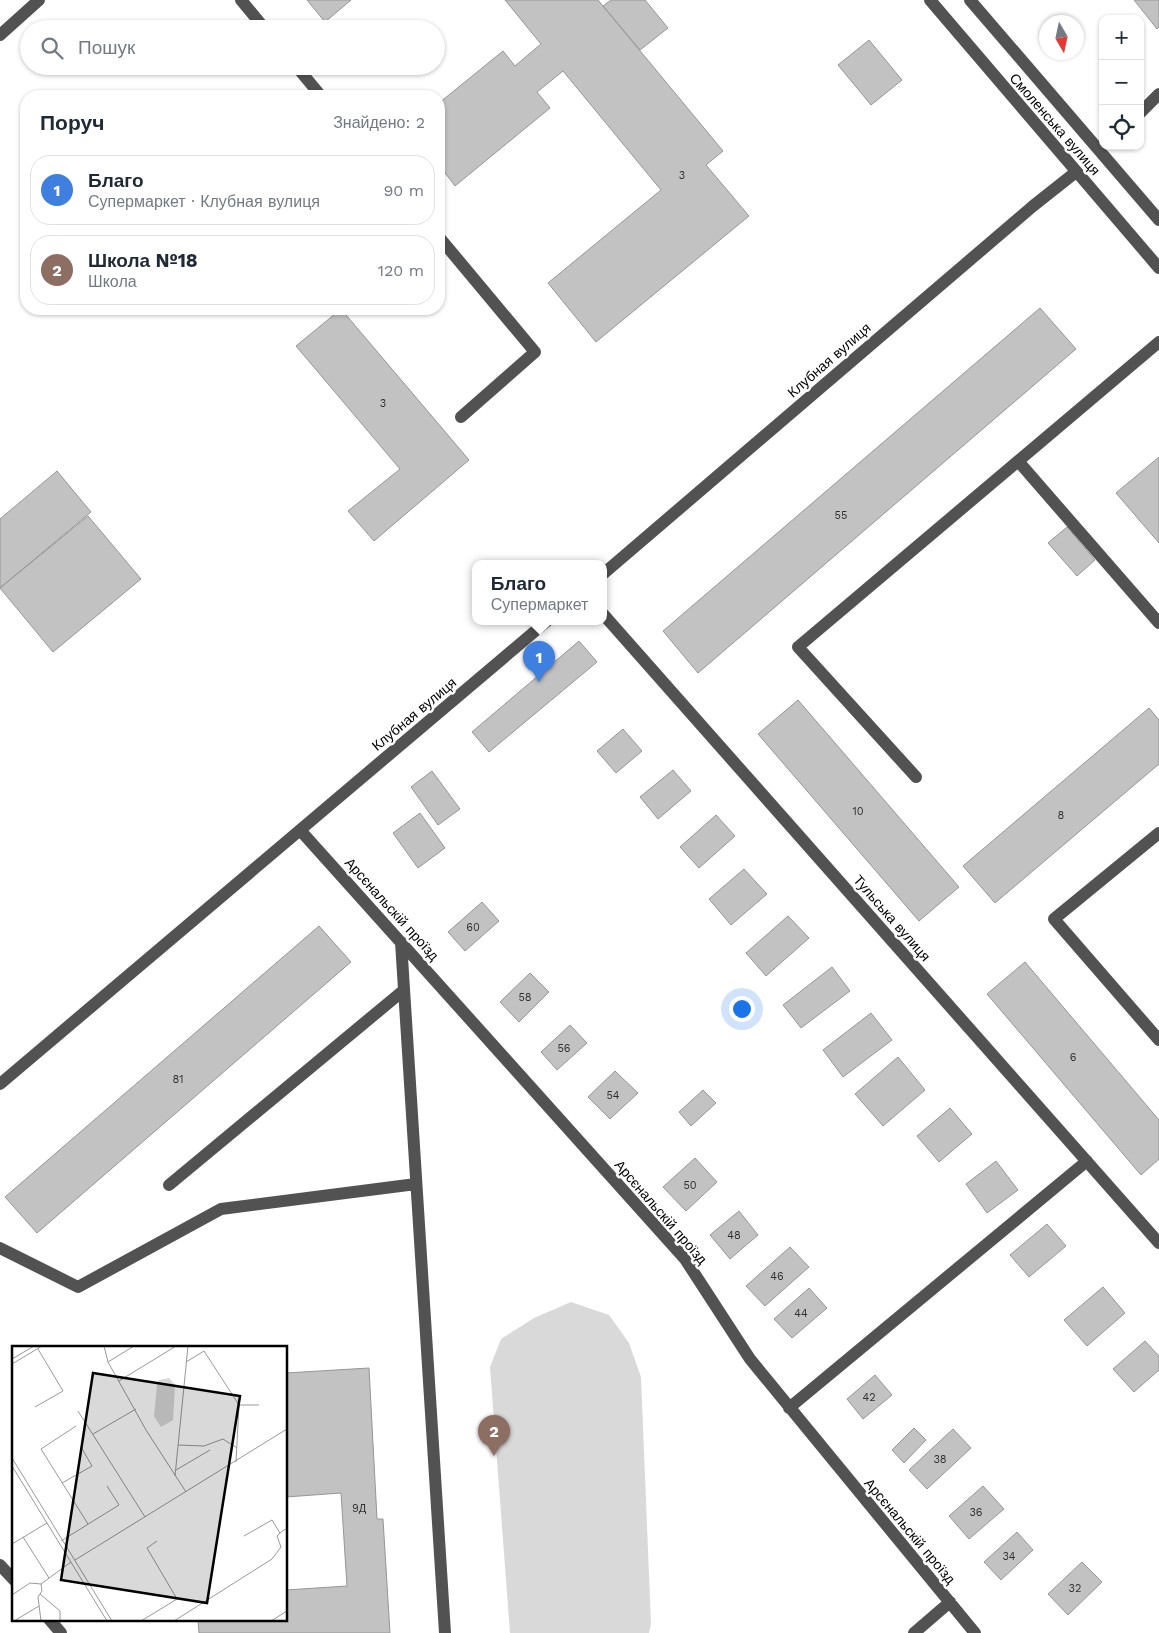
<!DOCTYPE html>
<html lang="uk">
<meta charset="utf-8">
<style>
body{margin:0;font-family:"Work Sans",sans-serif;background:#f6f6f7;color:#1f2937}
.controls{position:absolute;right:15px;top:15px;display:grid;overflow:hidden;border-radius:10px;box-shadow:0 1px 4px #0004}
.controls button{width:45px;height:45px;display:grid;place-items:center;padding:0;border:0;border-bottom:1px solid #e0e1e3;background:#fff;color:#1f2937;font:25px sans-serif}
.compass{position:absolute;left:1039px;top:15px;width:45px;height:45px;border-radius:50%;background:#fff;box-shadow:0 1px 4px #0004;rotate:171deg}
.you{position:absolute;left:741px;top:1008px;width:18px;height:18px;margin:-12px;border:4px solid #fff;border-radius:50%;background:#1a73e8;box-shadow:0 0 0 8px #1a73e833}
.badge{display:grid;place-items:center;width:32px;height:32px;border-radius:50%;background:#d93025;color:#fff;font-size:16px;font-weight:700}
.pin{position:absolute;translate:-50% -41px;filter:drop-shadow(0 1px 2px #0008)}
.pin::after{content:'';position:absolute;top:26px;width:18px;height:15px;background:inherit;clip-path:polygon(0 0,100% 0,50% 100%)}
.popup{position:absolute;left:472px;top:560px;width:135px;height:65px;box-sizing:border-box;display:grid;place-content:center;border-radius:10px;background:#fff;filter:drop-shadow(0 1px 4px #0005);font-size:16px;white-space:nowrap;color:#747a83}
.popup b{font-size:19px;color:#1f2937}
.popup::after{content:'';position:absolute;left:50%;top:100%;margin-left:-10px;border:10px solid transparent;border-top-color:#fff}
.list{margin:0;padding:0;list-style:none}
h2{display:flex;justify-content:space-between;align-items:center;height:65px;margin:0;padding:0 20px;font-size:21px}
h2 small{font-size:16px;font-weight:400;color:#747a83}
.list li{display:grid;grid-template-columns:32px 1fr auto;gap:15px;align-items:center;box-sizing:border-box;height:70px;margin:0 10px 10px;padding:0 10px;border:1px solid #e0e1e3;border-radius:20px}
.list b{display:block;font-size:19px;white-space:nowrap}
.list p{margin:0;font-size:16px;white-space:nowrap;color:#747a83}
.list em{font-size:16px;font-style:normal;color:#747a83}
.icon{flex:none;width:28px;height:28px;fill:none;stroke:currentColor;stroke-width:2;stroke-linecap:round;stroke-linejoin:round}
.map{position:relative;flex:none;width:1159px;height:1633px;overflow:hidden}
.search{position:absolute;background:#fff;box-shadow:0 1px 4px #0004;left:20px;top:20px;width:425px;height:55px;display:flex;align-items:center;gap:12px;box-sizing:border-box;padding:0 18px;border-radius:28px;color:#747a83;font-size:19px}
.panel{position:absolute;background:#fff;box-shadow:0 1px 4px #0004;left:20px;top:90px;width:425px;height:225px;border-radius:20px}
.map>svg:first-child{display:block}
</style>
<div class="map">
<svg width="1159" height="1633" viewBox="0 0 1159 1633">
<rect width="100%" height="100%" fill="#fff"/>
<path fill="#d9d9d9" d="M571,1302L609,1315L629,1343L641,1377L651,1624L649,1633H510L490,1367L501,1339L534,1318Z"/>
<path fill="#c2c2c2" stroke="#969696" d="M307,0H351L325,22Z
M505,0H598L723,151L706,165L749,216L596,342L548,283L661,190L563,71L537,92L550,108L455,186L439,165V103L503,51L515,66L541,44Z
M611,0H645L668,28L640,50L603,6Z
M1134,0H1159V27L1157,29Z
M869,40L902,80L871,105L838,65Z
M1040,308L1076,349L698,673L663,631Z
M341,309L469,460L374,541L348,511L400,469L296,346Z
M1159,457V543L1116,493Z
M57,471L91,512L0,588V519Z
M88,516L141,579L53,652L0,588Z
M1067,527L1095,560L1077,576L1048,543Z
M579,641L597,662L489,752L472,732Z
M798,700L959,887L919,921L758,734Z
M1149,708L1159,720V764L995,903L963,866Z
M623,729L642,751L616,773L597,751Z
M673,770L691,791L658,819L640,797Z
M432,771L460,809L438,825L411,787Z
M420,813L445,848L418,868L393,833Z
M716,815L735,836L699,868L680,847Z
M744,869L767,894L731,925L709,899Z
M482,902L499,921L465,951L448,932Z
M788,916L809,938L766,976L746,953Z
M319,926L351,962L37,1233L5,1197Z
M1025,962L1159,1120V1159L1141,1175L987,994Z
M832,967L850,991L801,1028L783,1005Z
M530,973L549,992L519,1022L500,1002Z
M871,1013L892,1040L843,1077L823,1050Z
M570,1025L587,1043L557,1070L541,1052Z
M898,1057L925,1090L883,1126L855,1094Z
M615,1071L638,1093L610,1119L588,1097Z
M703,1090L716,1103L691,1126L679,1112Z
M950,1108L972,1134L939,1162L917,1136Z
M695,1158L717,1182L686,1211L663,1187Z
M996,1161L1018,1190L987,1213L966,1184Z
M739,1211L758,1235L730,1259L710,1235Z
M1047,1224L1066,1246L1029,1277L1010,1255Z
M790,1247L809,1267L765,1306L746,1286Z
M1103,1287L1125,1313L1087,1346L1064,1320Z
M809,1288L827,1308L792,1338L774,1319Z
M1145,1341L1159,1356V1370L1134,1392L1113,1369Z
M369,1368L377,1519H383L390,1633H199L198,1619H286V1590L347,1586L341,1493L286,1497V1373Z
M875,1375L892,1395L863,1419L847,1399Z
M914,1428L926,1440L904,1463L892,1450Z
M953,1429L971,1448L927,1489L909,1470Z
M983,1486L1004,1509L969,1539L949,1516Z
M1017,1532L1033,1550L1001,1580L984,1562Z
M1082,1562L1102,1582L1068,1615L1048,1594Z"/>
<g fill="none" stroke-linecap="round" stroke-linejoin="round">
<path stroke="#525252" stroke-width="12" d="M241,0L265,29
M930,0L1159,268
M970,0L1159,220
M0,35L39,0
M296,66L321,96
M1140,113L1159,94
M439,237L535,352L461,417
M1018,461L1159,623
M603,574L1033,206L1076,172
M603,614L1159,1243
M916,777L798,647L1159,342
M300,830L685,1259L750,1359L975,1633
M1159,833L1054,919L1159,1040
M401,942L445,1633
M0,1084L547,621
M169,1185L404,990
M0,1248L78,1287L221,1209L416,1184
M789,1408L1087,1161
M0,1565L14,1580
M49,1619L61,1633
M914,1633L950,1602"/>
</g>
<g text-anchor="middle" stroke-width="5" stroke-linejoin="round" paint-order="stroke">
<g font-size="11" fill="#303030">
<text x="682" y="179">3</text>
<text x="383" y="407">3</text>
<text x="841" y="519">55</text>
<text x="858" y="815">10</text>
<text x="1061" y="819">8</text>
<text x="473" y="931">60</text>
<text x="525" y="1001">58</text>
<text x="564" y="1052">56</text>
<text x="1073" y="1061">6</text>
<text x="178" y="1083">81</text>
<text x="613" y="1099">54</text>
<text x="690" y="1189">50</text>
<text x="734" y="1239">48</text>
<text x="777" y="1280">46</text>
<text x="801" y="1317">44</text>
<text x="869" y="1401">42</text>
<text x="940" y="1463">38</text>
<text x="359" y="1512">9Д</text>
<text x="976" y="1516">36</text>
<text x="1009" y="1560">34</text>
<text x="1075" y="1592">32</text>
</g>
<g font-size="14" fill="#000" stroke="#fff">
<text transform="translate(1055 124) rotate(49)" y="5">Смоленська вулиця</text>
<text transform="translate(829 360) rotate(-41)" y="5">Клубная вулиця</text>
<text transform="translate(414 714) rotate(-40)" y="5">Клубная вулиця</text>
<text transform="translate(392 909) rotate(48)" y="5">Арсєнальскій проїзд</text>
<text transform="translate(892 918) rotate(49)" y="5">Тульська вулиця</text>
<text transform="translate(661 1212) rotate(49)" y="5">Арсєнальскій проїзд</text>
<text transform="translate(910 1531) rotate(50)" y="5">Арсєнальскій проїзд</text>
</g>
</g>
<g transform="translate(12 1346)">
<rect width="275" height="275" fill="#fff"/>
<path d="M157,32L163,39L161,74L149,81L142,70L145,39L147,34Z" fill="#d9d9d9"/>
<path fill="none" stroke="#999" stroke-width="1" d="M92,0L96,16L134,84L174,146M0,13L22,0M96,16L122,0M174,16L192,5L227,59L224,116M0,18L30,0M107,35L164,0M227,59H247M23,61L51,45L26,3M66,65L133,171M64,80L29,103L76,178M81,88L124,63M166,99L192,100L211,93L225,102M0,112L100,275M0,120L95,275M164,124L198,104M163,130L176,0M50,137L80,120L69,101M232,190L260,174L268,187L275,182M11,191L37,232M49,195L107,159L95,140M0,198L35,177M63,214L275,83M29,238L30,245L26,251L29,275M28,248L48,265V275M0,249L18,237L29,238L59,216M2,275L27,260M129,275L165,253L135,202L145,195M162,275L260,213L269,201L265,190L268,187M259,275L275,265"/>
<path fill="#000" fill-opacity="0.15" stroke="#000" stroke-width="2.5" d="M81,27L228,50L195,257L49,234Z"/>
<rect width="275" height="275" fill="none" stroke="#000" stroke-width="2.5"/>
</g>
</svg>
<div class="controls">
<button>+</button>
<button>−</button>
<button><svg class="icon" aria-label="locate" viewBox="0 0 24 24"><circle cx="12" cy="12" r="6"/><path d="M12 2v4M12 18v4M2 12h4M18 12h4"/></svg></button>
</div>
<svg class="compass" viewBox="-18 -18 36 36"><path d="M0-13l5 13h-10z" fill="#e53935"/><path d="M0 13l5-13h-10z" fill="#747a83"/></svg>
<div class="you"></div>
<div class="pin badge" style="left:539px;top:682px;background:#3f7fe0">1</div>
<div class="popup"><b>Благо</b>Супермаркет</div>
<div class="pin badge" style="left:494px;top:1456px;background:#8d6e63">2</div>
<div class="search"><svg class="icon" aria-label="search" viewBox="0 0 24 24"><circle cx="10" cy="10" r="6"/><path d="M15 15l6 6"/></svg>Пошук</div>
<section class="panel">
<h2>Поруч<small>Знайдено: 2</small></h2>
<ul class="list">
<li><span class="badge" style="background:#3f7fe0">1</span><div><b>Благо</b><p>Супермаркет · Клубная вулиця</p></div><em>90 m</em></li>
<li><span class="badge" style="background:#8d6e63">2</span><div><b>Школа №18</b><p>Школа</p></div><em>120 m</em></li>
</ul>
</section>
</div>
